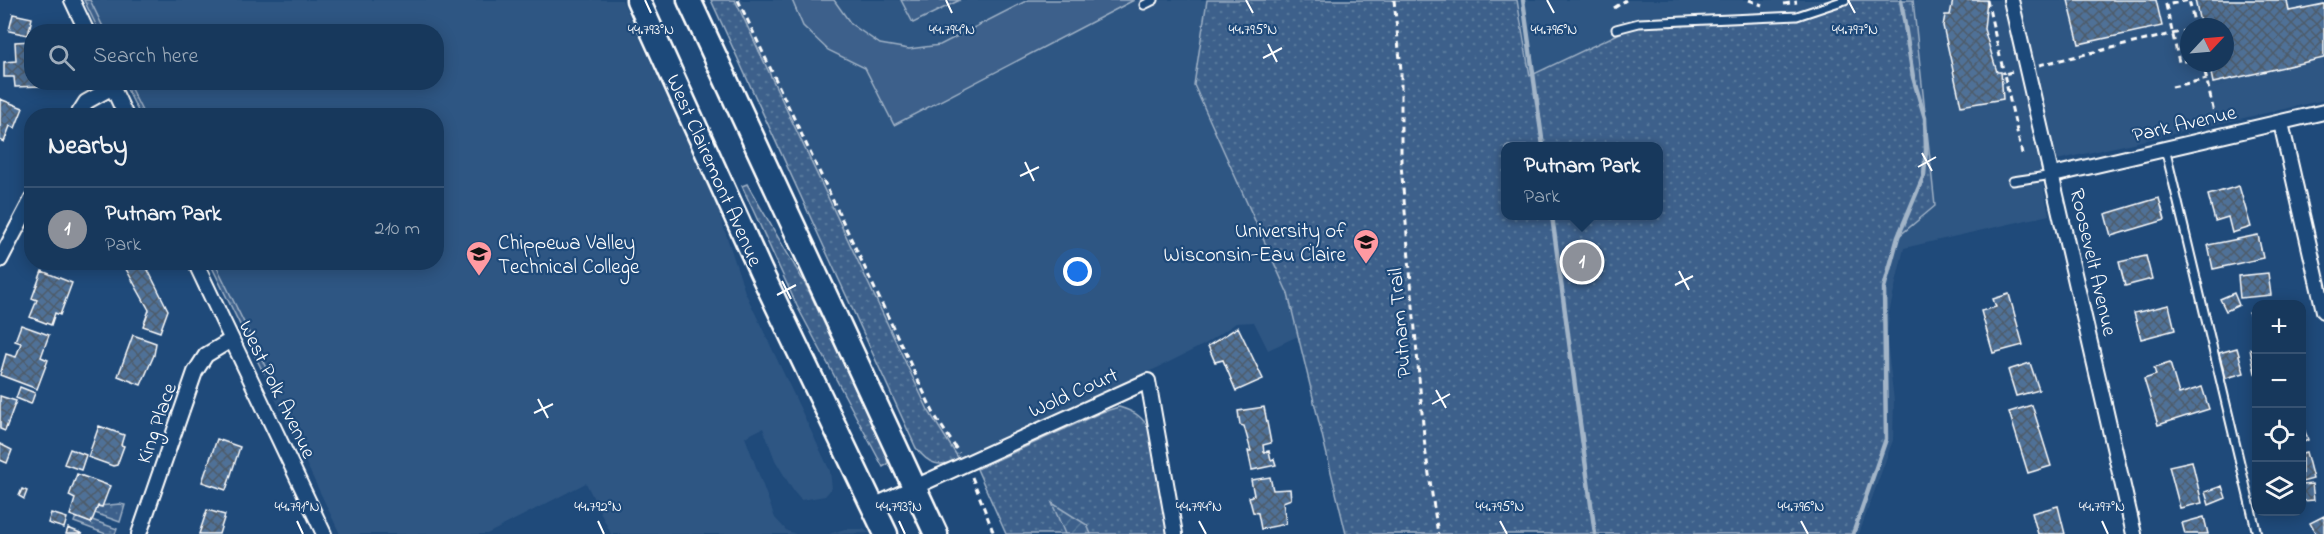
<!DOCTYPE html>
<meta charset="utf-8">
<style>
body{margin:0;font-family:"Indie Flower",sans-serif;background:#244365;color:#f1f3f6}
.controls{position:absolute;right:18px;bottom:18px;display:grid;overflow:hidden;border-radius:12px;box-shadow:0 3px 15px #0003}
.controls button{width:54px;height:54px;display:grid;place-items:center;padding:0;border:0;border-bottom:2px solid #365272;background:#17385c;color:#f1f3f6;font:30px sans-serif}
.compass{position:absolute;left:2180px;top:18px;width:54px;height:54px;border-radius:50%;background:#17385c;box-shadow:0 3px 15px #0003;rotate:64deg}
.you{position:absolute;left:1078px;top:272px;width:21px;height:21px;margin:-15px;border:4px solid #fff;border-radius:50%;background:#1a73e8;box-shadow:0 0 0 9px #1a73e833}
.badge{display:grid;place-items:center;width:39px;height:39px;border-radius:50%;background:#8c9099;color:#fff;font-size:20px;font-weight:700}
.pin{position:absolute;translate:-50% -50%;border:3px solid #fff;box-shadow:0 2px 6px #0006}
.popup{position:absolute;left:1501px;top:142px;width:162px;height:78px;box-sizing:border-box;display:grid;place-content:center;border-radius:12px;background:#17385c;filter:drop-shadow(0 2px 4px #0005);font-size:20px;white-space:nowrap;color:#9eacbb}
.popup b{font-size:22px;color:#f1f3f6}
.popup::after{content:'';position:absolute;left:50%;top:100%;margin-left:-12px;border:12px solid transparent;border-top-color:#17385c}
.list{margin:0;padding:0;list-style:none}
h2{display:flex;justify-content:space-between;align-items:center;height:78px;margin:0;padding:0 24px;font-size:26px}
h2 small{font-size:20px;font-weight:400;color:#9eacbb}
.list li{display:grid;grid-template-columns:39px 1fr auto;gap:18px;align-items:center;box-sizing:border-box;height:84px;padding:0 24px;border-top:2px solid #365272}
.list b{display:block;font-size:22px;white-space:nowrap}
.list p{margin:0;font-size:20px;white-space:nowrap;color:#9eacbb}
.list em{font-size:20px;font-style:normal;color:#9eacbb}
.icon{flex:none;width:33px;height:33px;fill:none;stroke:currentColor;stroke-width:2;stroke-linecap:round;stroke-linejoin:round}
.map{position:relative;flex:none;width:2324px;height:534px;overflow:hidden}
.search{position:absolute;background:#17385c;box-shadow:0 3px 15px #0003;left:24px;top:24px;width:420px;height:66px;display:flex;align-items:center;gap:15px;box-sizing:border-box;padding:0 21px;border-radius:24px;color:#9eacbb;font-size:22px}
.panel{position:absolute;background:#17385c;box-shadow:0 3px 15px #0003;left:24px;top:108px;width:420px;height:162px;border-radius:24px}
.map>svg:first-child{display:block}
</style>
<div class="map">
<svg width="2324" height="534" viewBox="0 0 2324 534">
<defs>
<pattern id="grass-dots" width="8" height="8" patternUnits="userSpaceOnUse" patternTransform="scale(1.5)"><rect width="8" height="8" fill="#3c618b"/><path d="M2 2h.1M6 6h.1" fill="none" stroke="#59799c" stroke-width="1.8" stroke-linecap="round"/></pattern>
<pattern id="garden-furrows" width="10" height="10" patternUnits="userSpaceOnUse" patternTransform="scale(1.5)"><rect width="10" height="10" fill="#3c618b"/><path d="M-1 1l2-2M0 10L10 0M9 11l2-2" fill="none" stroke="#59799c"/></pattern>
<pattern id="building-cross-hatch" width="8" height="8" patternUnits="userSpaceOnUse" patternTransform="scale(1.5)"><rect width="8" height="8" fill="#507197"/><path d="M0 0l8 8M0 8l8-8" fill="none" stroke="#4e5b6a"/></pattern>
</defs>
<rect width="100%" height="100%" fill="#1f4a7a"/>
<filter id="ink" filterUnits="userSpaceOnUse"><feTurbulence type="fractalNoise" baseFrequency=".0167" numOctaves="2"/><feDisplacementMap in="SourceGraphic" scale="12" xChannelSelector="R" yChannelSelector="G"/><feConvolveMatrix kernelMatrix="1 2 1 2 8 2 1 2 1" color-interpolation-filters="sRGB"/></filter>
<g filter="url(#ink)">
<path fill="#2e5683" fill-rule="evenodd" d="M84,0H622L717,207L745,292L830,471L832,488L825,496L801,500L794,492L775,460L763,428L745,437L775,518L787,531L796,534H611L586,483L487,534H340L210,263L436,262V116L140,115L124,83L436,82V32L99,31Z
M711,0H2324V100L2039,164L2049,215L1904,248L1889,313L1887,341L1894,401L1893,440L1859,534H1346L1298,336L1268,350L1254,322L1236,323L1207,343L1159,367L951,463L940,465L930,463L924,458L916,448ZM2189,27H2225V63H2189ZM1506,146H1658V216H1506Z
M845,529H863L870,533L829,534Z"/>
<path fill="url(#grass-dots)" stroke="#9eb0c5" stroke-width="1.5" fill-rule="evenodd" d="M84,0H90L105,31H99Z
M711,0H735L928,410L959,459C940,468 929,465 916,448Z
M1207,0H1517L1530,76L1639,24L1797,16L1845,0H1913L1935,206L1898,237L1884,287L1886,439L1853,534H1346L1288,294L1194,85ZM1506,146H1658V216H1506Z
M124,83H128L144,115H140Z
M747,184L807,287L886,454L888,464L883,467L797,306L742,186Z
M210,263H215L268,372H263Z
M1119,407C1136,412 1143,417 1151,432L1169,534H1006L977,469L1102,412Z
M120,504L125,505L120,522L95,513L98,506Z
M76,517L91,523L92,520L117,529L115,534H106L74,522Z"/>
<path fill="url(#garden-furrows)" stroke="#9eb0c5" stroke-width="1.5" d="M1052,503L1087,525L1091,534H1065Z"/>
<path fill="#3c618b" stroke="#9eb0c5" stroke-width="1.5" d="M792,0H834L851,24L880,44L909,49L940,45L1028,0H1134L894,125L865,68L828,50L803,26Z
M901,0H960L913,23Z"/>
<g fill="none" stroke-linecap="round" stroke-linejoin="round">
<path stroke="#a3b5c8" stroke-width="4.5" d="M1523,0L1543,146
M1552,216L1595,534
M1853,534L1886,439L1884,288L1898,237L1924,175L1926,150L1925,118L1913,77L1901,0"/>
</g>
<path fill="url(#building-cross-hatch)" stroke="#fff" stroke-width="1.5" d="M1953,0H1987L1984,29L1997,72H2001L2003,99L1961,106L1943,26L1945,15H1950Z
M2068,0H2156L2162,26L2079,44Z
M2195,0H2287L2289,11L2324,4V58L2213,83L2209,63H2225V27H2201Z
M13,14L32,18L28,35L9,31Z
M32,41V82H40V86L15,87L14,77H4V62L16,61L15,42Z
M0,99L23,108L15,128L10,126L4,142L0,140Z
M2239,186L2251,227L2232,233L2228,217L2215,221L2208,195Z
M2159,198L2165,220L2111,236L2105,214Z
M2258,235L2263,258L2213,269L2208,245Z
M2146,256L2152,279L2125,286L2119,262Z
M137,262H144L168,310L160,332L143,326L149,310L126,269Z
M42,271L72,283L60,315L55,313L51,325L30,317L37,300L32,298Z
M2268,273L2271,295L2240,298L2238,276Z
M2234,293L2239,305L2226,311L2220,299Z
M2009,294L2023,345L1993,353L1981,311L1996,307L1993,299Z
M2169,305L2175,330L2141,339L2134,313Z
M2256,311V337L2255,338L2249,313Z
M21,325L49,335L41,357L48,360L37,389L0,375L6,354L16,357L21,343L15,341Z
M1238,327L1263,379L1236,391L1223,360L1215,362L1208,346Z
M133,335L156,343L154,355L141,385L118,376Z
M2237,348L2244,373L2226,378L2219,353Z
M2256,348V372L2255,373L2250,349Z
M2030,363L2039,390L2016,396L2008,370Z
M2170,363L2179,394L2202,387L2209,409L2158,425L2144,379L2156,375L2154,368Z
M20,387L35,393L31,404L16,398Z
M0,396L16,401L5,431L0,429Z
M2032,405L2051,466L2028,473L2009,412Z
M1264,407L1271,443L1263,445L1264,452L1269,451L1271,460L1274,459L1276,465L1252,470L1248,451H1251L1244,426L1240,425L1238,411Z
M2302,423L2308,440L2302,443Z
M99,426L124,435L121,445L124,446L117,465L113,466L88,457Z
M217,439L240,447L226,490L202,482Z
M0,444L12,450L7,463L0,460Z
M70,449L86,455L81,470L64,464Z
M2306,452L2313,479L2302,482V453Z
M2192,461L2202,503L2180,508L2169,466Z
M77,474L110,486L102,507L98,506L91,523L70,515L75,499L69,496Z
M1270,477L1273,490L1290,489L1291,499L1283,502L1286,524L1261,529L1258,513L1253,512L1249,497L1254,495L1251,480Z
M2312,484L2314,500L2302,501V485Z
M2222,486L2226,498L2209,505L2205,492Z
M22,489L27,491L24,499L19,496Z
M2058,506L2065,534H2038L2032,513Z
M207,510L225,515L219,534H199Z
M51,513L67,518L64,528L48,523Z
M2324,516V534H2316L2310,523Z
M2204,517L2208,534H2185L2182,523Z
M68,528L83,534H66Z"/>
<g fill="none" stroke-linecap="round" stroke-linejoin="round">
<g stroke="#fff" stroke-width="11">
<path id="lane" d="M1144,5L1154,0
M1616,29L1639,23L1797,16L1845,0
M2165,148L2257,534
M2013,181L2053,175"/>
</g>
<g stroke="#fff" stroke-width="18">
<path id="street" d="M72,0L87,32
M2011,0L2134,534
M110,82L126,116
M77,116L86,102L113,87
M2281,123L2324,311
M2053,175L2324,112
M0,260L32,199
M195,262L324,534
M873,506L1148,381L1175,534
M139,534L195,372L206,355L231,340"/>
</g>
<g stroke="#fff" stroke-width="27">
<path id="primary" d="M638,0L761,272L886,534
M689,0L936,534"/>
</g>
<path stroke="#fff" stroke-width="3" stroke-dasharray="6 4.5" stroke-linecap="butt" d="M738,0L935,416L959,453
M1394,0L1401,70V164L1425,448L1438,534
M1749,0L1762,5
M1987,0L2004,74
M1784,4L1797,2
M1614,8L1626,0
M2189,60L2179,62L2166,5L2189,0L2195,27
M2203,63L2215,118
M2039,65L2189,30
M2012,72L2004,74L2023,158
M2172,87L2207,79
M972,477L994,534"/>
<use href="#lane" stroke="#1f4a7a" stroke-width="7"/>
<use href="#street" stroke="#1f4a7a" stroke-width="14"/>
<use href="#primary" stroke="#1f4a7a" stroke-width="22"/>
</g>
</g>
<path fill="none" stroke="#fff" stroke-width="2" d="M645,0L651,13M946,0L952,13M1246,0L1253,13M1547,0L1554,13M1848,0L1855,13M1268,44L1277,62M1263,58L1282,48M1922,153L1932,171M1025,162L1034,181M1918,167L1936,157M1020,176L1039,167M1679,271L1689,290M782,281L791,299M1675,285L1693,276M777,295L796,285M1436,390L1446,408M538,399L548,418M1432,404L1450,394M534,413L553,404M297,521L303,534M598,521L604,534M899,521L905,534M1199,521L1206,534M1500,521L1507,534M1801,521L1808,534M2102,521L2108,534"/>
<defs>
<g id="university-pin" transform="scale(1.35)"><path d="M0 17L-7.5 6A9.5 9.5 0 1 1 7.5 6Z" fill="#ff9aa2" stroke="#1f4a7a"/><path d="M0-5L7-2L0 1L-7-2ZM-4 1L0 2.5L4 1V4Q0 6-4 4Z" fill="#111"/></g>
</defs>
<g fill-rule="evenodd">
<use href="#university-pin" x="1366" y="242"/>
<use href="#university-pin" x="479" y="254"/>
</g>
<g text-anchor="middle" stroke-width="4.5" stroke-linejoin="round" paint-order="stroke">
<g font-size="21" fill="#fff" stroke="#1f4a7a">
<text transform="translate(2184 123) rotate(-13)" y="7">Park Avenue</text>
<text transform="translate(715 170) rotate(66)" y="7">West Clairemont Avenue</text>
<text transform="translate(2094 262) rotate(77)" y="7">Roosevelt Avenue</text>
<text transform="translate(1399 323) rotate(-95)" y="7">Putnam Trail</text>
<text transform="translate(278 389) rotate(64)" y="7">West Polk Avenue</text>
<text transform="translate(1073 392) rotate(-24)" y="7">Wold Court</text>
<text transform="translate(156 423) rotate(-71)" y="7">King Place</text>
</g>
<g font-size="21" fill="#fff" stroke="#1f4a7a" text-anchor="end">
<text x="1346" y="237">University of<tspan x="1346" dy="24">Wisconsin-Eau Claire</tspan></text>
<text x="498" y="249" text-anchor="start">Chippewa Valley<tspan x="498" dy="24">Technical College</tspan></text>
</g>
</g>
<g font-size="15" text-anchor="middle" fill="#fff" stroke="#1f4a7a" stroke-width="4.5" stroke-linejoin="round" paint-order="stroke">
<text x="651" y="34">44.793°N</text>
<text x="952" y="34">44.794°N</text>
<text x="1253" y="34">44.795°N</text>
<text x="1554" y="34">44.796°N</text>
<text x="1855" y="34">44.797°N</text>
<text x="297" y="511">44.791°N</text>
<text x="598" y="511">44.792°N</text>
<text x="899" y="511">44.793°N</text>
<text x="1199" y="511">44.794°N</text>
<text x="1500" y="511">44.795°N</text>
<text x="1801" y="511">44.796°N</text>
<text x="2102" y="511">44.797°N</text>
</g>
</svg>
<div class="controls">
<button>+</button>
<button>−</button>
<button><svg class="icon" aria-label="locate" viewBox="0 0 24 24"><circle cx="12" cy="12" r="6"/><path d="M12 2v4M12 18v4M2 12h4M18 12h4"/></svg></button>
<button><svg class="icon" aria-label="layers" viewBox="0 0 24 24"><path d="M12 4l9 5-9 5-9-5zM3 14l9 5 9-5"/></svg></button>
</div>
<svg class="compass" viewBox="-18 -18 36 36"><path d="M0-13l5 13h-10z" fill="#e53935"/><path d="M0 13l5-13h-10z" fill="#9eacbb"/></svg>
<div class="you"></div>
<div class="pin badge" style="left:1582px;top:262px">1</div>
<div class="popup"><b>Putnam Park</b>Park</div>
<div class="search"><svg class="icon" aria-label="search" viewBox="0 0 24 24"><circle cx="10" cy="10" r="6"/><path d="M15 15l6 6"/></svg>Search here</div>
<section class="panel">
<h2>Nearby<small></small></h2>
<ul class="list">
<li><span class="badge">1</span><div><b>Putnam Park</b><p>Park</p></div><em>210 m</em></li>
</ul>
</section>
</div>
